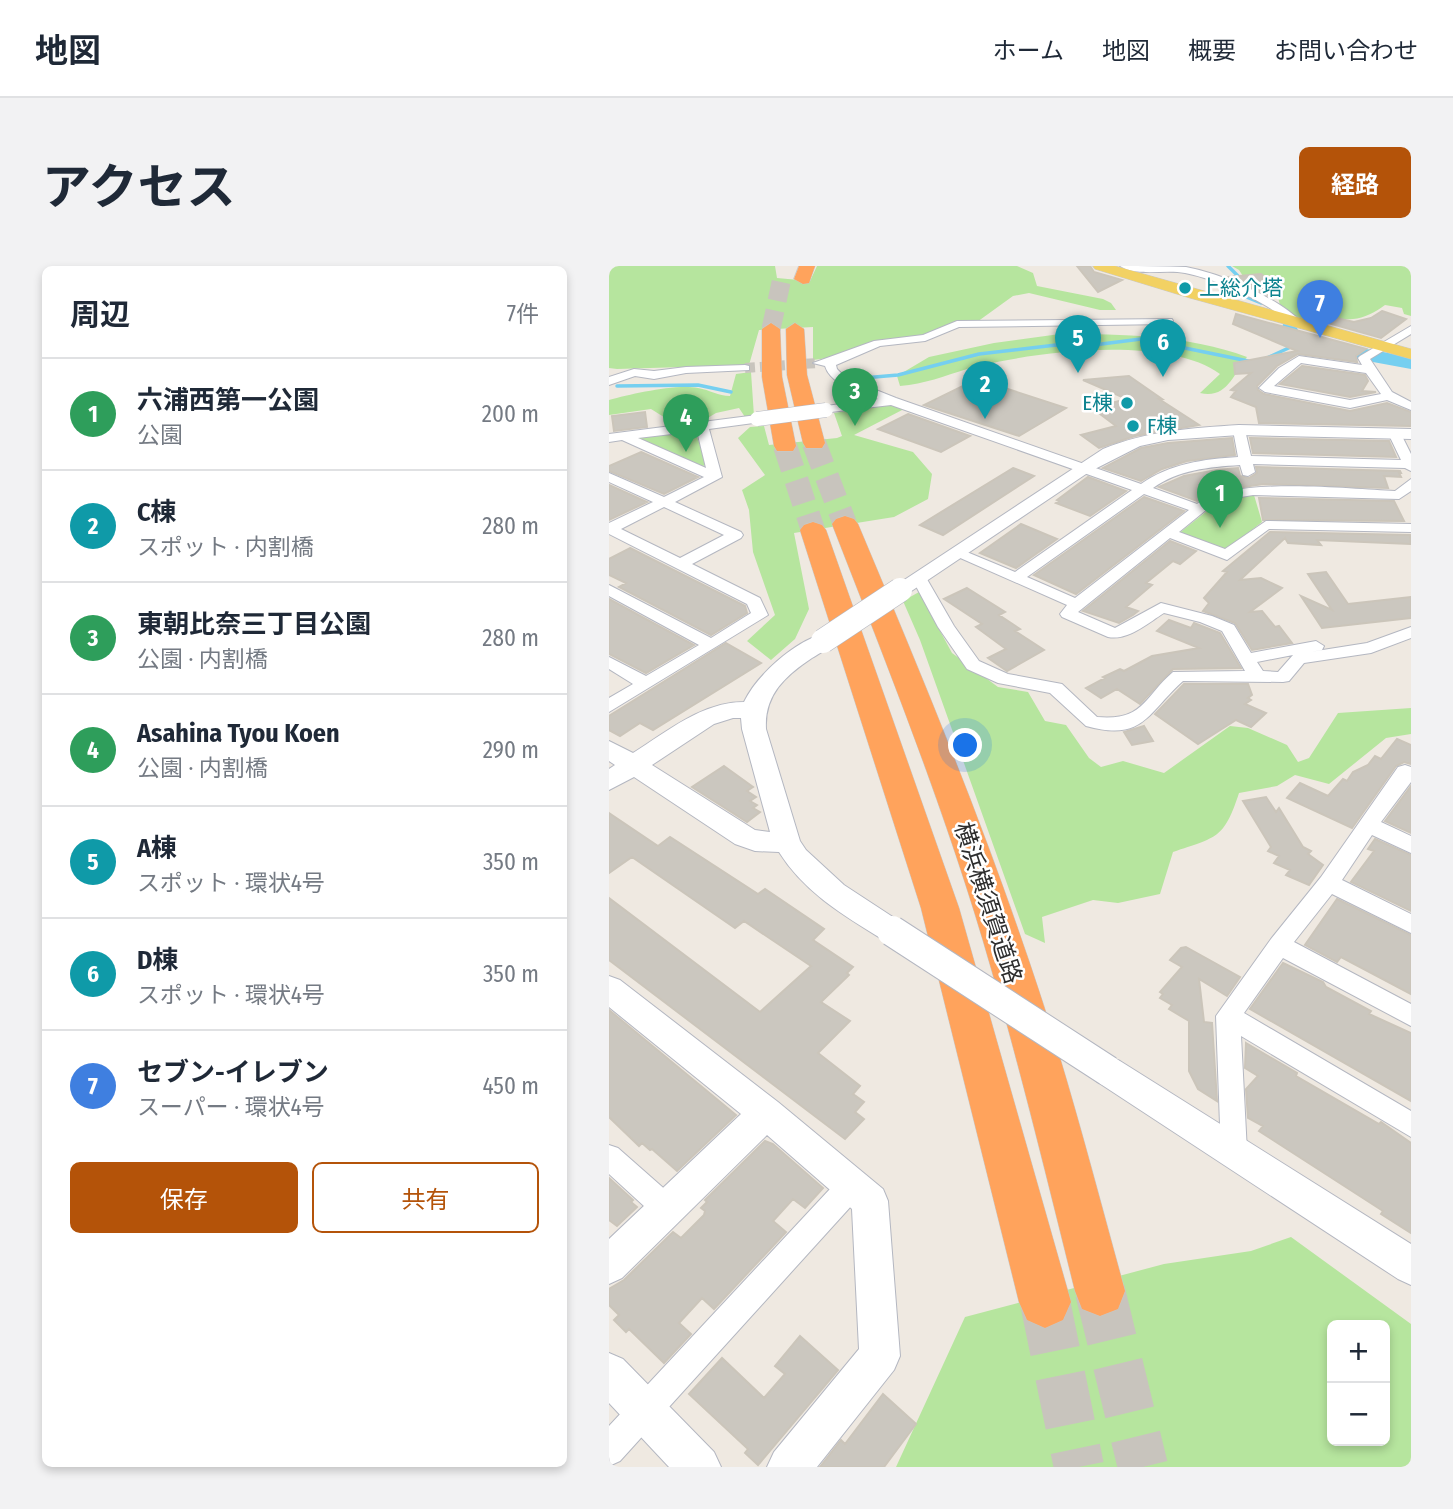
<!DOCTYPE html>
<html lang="ja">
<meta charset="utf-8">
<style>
body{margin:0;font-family:"Fira Sans Condensed","Noto Sans JP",sans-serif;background:#f2f2f3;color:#1f2937}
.controls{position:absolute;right:21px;bottom:21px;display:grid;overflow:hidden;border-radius:10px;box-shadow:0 4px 10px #0003}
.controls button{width:63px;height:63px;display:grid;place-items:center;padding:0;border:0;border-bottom:2px solid #e0e1e3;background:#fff;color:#1f2937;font:35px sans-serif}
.you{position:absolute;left:357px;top:480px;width:24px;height:24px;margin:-18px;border:5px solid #fff;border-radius:50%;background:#1a73e8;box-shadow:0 0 0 10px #1a73e833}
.badge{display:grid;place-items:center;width:46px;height:46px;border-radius:50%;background:#b45309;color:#fff;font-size:23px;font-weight:700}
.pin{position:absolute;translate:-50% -58px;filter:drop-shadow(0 2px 4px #0008)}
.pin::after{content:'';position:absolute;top:37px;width:24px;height:21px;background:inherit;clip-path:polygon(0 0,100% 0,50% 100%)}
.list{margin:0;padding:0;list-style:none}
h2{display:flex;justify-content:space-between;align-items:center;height:91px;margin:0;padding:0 28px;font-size:30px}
h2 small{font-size:23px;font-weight:400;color:#747a83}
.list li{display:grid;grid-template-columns:46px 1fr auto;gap:21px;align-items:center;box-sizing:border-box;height:112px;padding:0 28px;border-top:2px solid #e0e1e3}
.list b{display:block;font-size:26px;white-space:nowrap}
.list p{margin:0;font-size:23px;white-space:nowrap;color:#747a83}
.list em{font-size:23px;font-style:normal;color:#747a83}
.actions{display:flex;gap:14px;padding:21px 28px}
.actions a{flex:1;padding:16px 0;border:2px solid #b45309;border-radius:10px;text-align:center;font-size:24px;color:#b45309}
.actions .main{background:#b45309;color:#fff}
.map{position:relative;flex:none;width:802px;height:1201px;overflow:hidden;border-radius:10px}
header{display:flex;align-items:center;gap:42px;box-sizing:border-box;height:98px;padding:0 35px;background:#fff;border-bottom:2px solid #e0e1e3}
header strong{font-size:33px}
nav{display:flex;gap:38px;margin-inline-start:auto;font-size:24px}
.intro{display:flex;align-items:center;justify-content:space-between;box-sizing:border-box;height:168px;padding:0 42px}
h1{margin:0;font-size:49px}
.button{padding:18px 32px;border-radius:10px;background:#b45309;color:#fff;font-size:24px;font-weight:700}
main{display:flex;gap:42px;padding:0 42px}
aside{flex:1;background:#fff;border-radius:10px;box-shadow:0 4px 10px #0003}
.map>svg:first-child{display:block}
</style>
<header>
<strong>地図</strong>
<nav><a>ホーム</a><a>地図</a><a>概要</a><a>お問い合わせ</a></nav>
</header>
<div class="intro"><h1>アクセス</h1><a class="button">経路</a></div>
<main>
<aside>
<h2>周辺<small>7件</small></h2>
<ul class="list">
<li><span class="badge" style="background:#2e9e5b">1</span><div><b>六浦西第一公園</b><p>公園</p></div><em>200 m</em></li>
<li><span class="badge" style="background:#0f9aa8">2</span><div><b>C棟</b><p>スポット · 内割橋</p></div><em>280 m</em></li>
<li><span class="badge" style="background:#2e9e5b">3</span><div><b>東朝比奈三丁目公園</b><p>公園 · 内割橋</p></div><em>280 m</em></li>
<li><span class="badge" style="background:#2e9e5b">4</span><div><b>Asahina Tyou Koen</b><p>公園 · 内割橋</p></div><em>290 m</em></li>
<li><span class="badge" style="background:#0f9aa8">5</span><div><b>A棟</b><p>スポット · 環状4号</p></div><em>350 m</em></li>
<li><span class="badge" style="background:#0f9aa8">6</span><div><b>D棟</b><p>スポット · 環状4号</p></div><em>350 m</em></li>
<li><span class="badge" style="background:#3f7fe0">7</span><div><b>セブン-イレブン</b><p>スーパー · 環状4号</p></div><em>450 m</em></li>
</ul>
<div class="actions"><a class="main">保存</a><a>共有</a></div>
</aside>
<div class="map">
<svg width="802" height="1201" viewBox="0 0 802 1201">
<rect width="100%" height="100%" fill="#efe9e1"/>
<path fill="#b6e59e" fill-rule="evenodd" d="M0,0H166L168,12L201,15L208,0H408L424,7L428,20L494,33L502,37L507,44H491L420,27L404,30L368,56L342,57L320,68L265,75L226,91L204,94V61L150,64L140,99L8,103L0,102Z
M623,0H802V50L795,48L793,42L776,39C767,46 755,52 744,53C726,55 721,46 704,58L673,48L669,31L658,22H642L630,4Z
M451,68C514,68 579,69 638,91C624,109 618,133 591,127L611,108C556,68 421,86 358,103C335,110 316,118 291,120L288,110L320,91L385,77Z
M142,106L145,150L136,151L130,142L107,147L92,156L66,158L42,143L0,149V134C23,128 65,118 89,122C101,124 109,130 121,130L127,108Z
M280,138L295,143L245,169L304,186L323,208L319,233L285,251L185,267L200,343L186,373L162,394L138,375L166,349L144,286L140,244L133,224L156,209L129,172L141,161L155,160L160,179L228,172L233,170L225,147Z
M83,164L86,165L98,199L93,200L29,172L34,170Z
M645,229L653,256L616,285L569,268L613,233Z
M310,326L343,387L389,421L419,426L436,455L457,459L480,492L492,501L514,495L555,507L621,460L639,462L678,479L689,496L700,492L729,447L802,442V468L777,472L720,518L686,509L668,520L630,527C615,573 608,571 564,586L551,628L509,637L484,634L433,651L436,677L416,668L311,374L294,335Z
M682,971L802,1058V1201H287L356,1051L555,998L642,985ZM723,1059H776V1175H723Z"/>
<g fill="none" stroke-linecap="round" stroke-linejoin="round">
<path stroke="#75cff0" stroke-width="3.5" d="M619,0L638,19L630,28L652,37
M658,92L686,79
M254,112L289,109L370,88L447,79L469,81L532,73L644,96
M8,120L89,119L122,126"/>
<path fill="#75cff0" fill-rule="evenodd" d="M680,57L686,58L690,66L701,73L802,91V103L688,82L672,68L674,58Z"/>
</g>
<path fill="#cbc7bf" stroke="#cbc5ba" stroke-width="2" d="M468,0H481L485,6L513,14L489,26Z
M652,8L672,23L657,27L659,29L620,11Z
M773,45L797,53L772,72L705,53L723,51L745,56L762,52Z
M627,48L757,83L747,90L748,96L689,88L668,100L648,120L649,124L655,128L741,145L778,137L802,146V160L650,157L647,141L622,131L627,125L622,124L642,107L626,108L625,97L688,85L624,58Z
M693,100L756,109L759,115L753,125L767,126L741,131L671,118Z
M520,110L553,133H550L590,159L526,170L490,182L472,169L507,160L483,142L518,133L474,114Z
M368,113L457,142L410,170L315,139Z
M36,146L38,161L5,165L3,150Z
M299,148L361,170L332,186L269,163Z
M623,172L626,189L578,195L553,203L532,215L494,202L532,182L559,177Z
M641,172L780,175L787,191L644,187Z
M32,186L89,211L55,228L0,205V200Z
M647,201L791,205L792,207H790L792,211L775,210L779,222L654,218L608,225L588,235L550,221L575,210L608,204L629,202L631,210L640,212L648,207Z
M404,202L425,210L334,269L311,259Z
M479,211L517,225L481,250L447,237L450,235L448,234Z
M0,219L38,236L0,254Z
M535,231L575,245L467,328L425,309Z
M650,232L785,235L795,255L654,254Z
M412,258L448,273L407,302L371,287Z
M661,266L801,269L802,278L708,274L712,279L679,277L676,272L631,314L652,312L673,322L641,346L653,345L666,361L670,360L683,377L643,384L626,357L594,345L600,337L595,332L618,306L614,305Z
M561,275L587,285L571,298L564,295L537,317L543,319L517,341L529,345L524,349L510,357L474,345Z
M21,282L136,340L138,347L102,369L10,321L17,317L0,309V293Z
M717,306L739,338L802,331V352L713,362L692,330L723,344L699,308Z
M358,322L396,346L390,349L411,363L406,365L435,384L398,405L379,392L397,383L367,361L373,358L335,333Z
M0,333L85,379L37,407L0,388Z
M560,354L582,362L585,357L590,359L611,367L632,402L564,403L531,438L508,423L492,432L477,422L496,412L494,411L511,403L515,405L543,390L590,382L548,365Z
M117,377L152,397L44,464L31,457L11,470L0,464V450Z
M575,418H639L643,429L639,432L642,434L636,438L657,447L642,461L627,454L589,478L546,448Z
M535,460L544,475L523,479L515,466Z
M788,473L802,479V498L795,496L787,500L743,562L678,532L691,517L719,530L734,513L738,515L744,506L759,499L766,490L772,493Z
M115,500L144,521L138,525L147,531L141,535L148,539L144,542L151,546L138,556L83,521Z
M802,520V567L776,555Z
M657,531L667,546L670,542L694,581L702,585L699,588L714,599L700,619L677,609L681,604L665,597L670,590L659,585L662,581L634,535Z
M0,547L49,580L61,571L149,628L156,623L215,663L204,674L244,701L238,707L240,709L212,736L241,755L209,787L251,820L244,828L255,836L246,846L255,853L236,873L0,694V632L151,746L202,700L135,655L126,662L23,591L0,607Z
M766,573L802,589V645L742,616L765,585L759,583Z
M728,633L802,669V728L732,691L728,696L696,679Z
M577,681L631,711L618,730L590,713L595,756L603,757L608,835L589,823L580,805V755L560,743L563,739L551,732L554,728L551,726L573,701L561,694L572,682Z
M674,697L714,716L717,721L762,745L760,748L802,767V835L641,743Z
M0,744L127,849L68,905L43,883L41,884L33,877L30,880L0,851Z
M637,777L688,807L687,810L770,858L772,856L802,877V967L772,948L774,945L650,865L654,860L639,852L637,823L649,810L636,802Z
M156,875L164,878L214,922L196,942L184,933L164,955L177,966L105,1043L93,1032L70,1057L82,1068L55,1097L20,1063L17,1066L5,1054L10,1049L0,1039V1023L15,1014L64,966L72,972L95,949L96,945L92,942L98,936L96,934Z
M0,912L24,934L22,936L28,941L8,960L0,954Z
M191,1070L229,1104L149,1199L136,1187L139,1183L80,1128L113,1092L155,1132L176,1108L166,1100Z
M274,1128L307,1158L275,1201H211L232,1174L236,1178Z"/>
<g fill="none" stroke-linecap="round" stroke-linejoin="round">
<path stroke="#c8c4bd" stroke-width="10" stroke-dasharray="10 5" stroke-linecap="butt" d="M136,102L208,97"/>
<path stroke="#c8c4bd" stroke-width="19" stroke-dasharray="19 10" stroke-linecap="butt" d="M162,63L173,12"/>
<path stroke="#c8c4bd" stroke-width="24" stroke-dasharray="24 12" stroke-linecap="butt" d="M205,177L236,258
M176,180L204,264"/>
<path stroke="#c8c4bd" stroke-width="50" stroke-dasharray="50 25" stroke-linecap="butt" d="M491,1025L534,1201
M436,1036L470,1201"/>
<g stroke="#b4b7c1" stroke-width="2">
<path id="street" d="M511,0C532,0 556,0 577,1C610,7 671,32 693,57L684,59C660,37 608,13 576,7C556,3 529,11 511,0Z
M563,53L564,55L559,58L350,61L316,75L271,80L227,99L228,103L237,112L287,132L532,218C560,198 595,193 629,191L624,164L630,160L636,164L642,190L792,194L779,167L785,163L790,164L802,188V205L796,202L644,198L646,206L639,210L634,209L631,199C600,201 569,204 544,222L588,238C624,210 739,223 786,225L802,213V225L790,233L644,229L608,235L570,266L616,283L657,255L802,258V266L660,263L618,294L561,272L469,346L506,362L552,337L603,350L625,359L642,387L707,375L715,380L713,384L701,386L758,377L802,361V372L762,387L695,397L680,415L674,416L574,415C538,447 535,476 477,460L441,427L389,417L358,403L329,361L302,311L305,308H315L345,360L370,395L399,408L453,418L488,451C535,455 534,432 564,406L636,405L613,365L591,356L555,347C539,357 519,375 499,371L453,351L451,348L458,339L340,287L343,284H353L406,306L523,224L282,139L213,147V141L217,140L269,133C252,126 222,120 216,100L204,97L265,75L314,69L348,55ZM535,228L580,244L466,332L418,311ZM684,389L669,406L654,405L648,396Z
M802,60V68L761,93L783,126L802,136V144L778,134L741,142L656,126L650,122L670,102L690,90L753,99L749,92L751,90ZM692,97L757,107L772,128L741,134L665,120Z
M136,99L140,100V104L77,107L45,113L26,110L0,119V111L25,103L45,105L77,101Z
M148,149L152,150V156L100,163L113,211L66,236L132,266L134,269L132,272L83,298L151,332L159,349L0,446V432L24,418L0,403V391L37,410L90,379L0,330V319L102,372L142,347L138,338L0,268V257L44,236L0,216V207L55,231L95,211L13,174L0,176V168ZM88,165L97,202L29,172ZM55,241L115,269L71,292L12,263Z
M796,499L802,501V516L772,556L802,570V587L763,569L733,614L802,648V667L723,628L685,676L802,738V760L674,692L635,747L802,845V871L632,770L638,886L634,895L625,898L616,895L612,886L607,750L662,673L712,611L789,501Z
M0,879L9,882L68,934L72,943L68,952L58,956L48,952L0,908Z
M244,905L254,909L258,918L254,927L11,1195L0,1200V1160L234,909Z"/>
</g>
<g stroke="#b4b7c1" stroke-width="2">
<path id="secondary" d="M630,159L802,163V173L630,169L559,174L531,180L480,206L298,328H284L280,324L494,183C538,165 582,162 630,159Z
M214,368L222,370L225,375C220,383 211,387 203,392C176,410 155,429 157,463L191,575L197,584L235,619L293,657L298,665L293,673L283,677L273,673C234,649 195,626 170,586L146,585L126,578L25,511L0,524V503L6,499L0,495V475L24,487C59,465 93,436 135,436C148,409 185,376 214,368ZM124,452H132L133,463L161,566L146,564L43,499L105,458Z
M0,710L11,714L169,836L274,923L279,935L291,1090L285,1104L208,1201H158L165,1186L250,1083L243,943L158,869L13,1012L0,1018V973L132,848L0,741Z
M499,790L511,795L802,978V1019L789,1013L487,815L482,805L487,795Z
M0,1087L14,1093L105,1186L112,1201H60L0,1137Z"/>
</g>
<g stroke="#c9c9c9" stroke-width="1">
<path id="primary" d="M484,0H506L802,83V93L581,32L486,3Z"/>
</g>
<g stroke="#c9c9c9" stroke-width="1">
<path id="highway" d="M190,0H206L200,17L194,18L185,13Z
M162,57L171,63L173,111L187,180L184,185H168L165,180L153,111V63Z
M186,57L195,63L198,109L216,177L213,182H197L194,177L178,109L177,63Z
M236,250L245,253L249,258C310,403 371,549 421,698C458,806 486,916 516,1025L509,1043L491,1050L473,1043L466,1025C439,917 413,809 382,702C339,551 280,404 223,258L227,253Z
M204,256L213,259L217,264L350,642L462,1036L454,1054L436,1062L418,1054L410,1036L312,642L191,264L195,259Z"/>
</g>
<use href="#street" fill="#fff" fill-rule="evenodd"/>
<use href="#secondary" fill="#fff" fill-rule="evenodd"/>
<use href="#primary" fill="#f2d163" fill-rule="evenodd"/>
<use href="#highway" fill="#ffa35c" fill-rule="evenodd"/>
<g stroke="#b4b7c1" stroke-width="15" stroke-linecap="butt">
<path id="street-bridge" d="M148,153L217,144"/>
</g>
<g stroke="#b4b7c1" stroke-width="25" stroke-linecap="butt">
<path id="secondary-bridge-far1" d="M214,375L291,324"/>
</g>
<g stroke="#b4b7c1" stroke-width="32" stroke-linecap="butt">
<path id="secondary-bridge" d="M283,665L499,805"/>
</g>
<use href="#street-bridge" stroke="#fff" stroke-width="14"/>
<use href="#secondary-bridge-far1" stroke="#fff" stroke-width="24"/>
<use href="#secondary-bridge" stroke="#fff" stroke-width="30"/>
</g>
<g fill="#0f9aa8" stroke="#fff" stroke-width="2.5">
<circle cx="576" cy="22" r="7"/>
<circle cx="518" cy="137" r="7"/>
<circle cx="524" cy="160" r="7"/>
</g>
<g text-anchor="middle" stroke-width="5" stroke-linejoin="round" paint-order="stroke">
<g font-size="21" fill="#0d838f" stroke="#fff" text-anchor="start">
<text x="590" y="29">上総介塔</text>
<text x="504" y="144" text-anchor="end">E棟</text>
<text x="538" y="167">F棟</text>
</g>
<g font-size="24" fill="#2e2e2e" stroke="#fff">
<text transform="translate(379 637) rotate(72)" y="8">横浜横須賀道路</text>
</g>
</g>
</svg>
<div class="controls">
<button>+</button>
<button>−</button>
</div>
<div class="you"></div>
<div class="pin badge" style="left:611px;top:262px;background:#2e9e5b">1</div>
<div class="pin badge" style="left:376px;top:153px;background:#0f9aa8">2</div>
<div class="pin badge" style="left:246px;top:160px;background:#2e9e5b">3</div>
<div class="pin badge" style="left:77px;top:186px;background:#2e9e5b">4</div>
<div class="pin badge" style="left:469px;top:107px;background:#0f9aa8">5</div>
<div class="pin badge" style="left:554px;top:111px;background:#0f9aa8">6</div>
<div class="pin badge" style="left:711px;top:72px;background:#3f7fe0">7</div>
</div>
</main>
